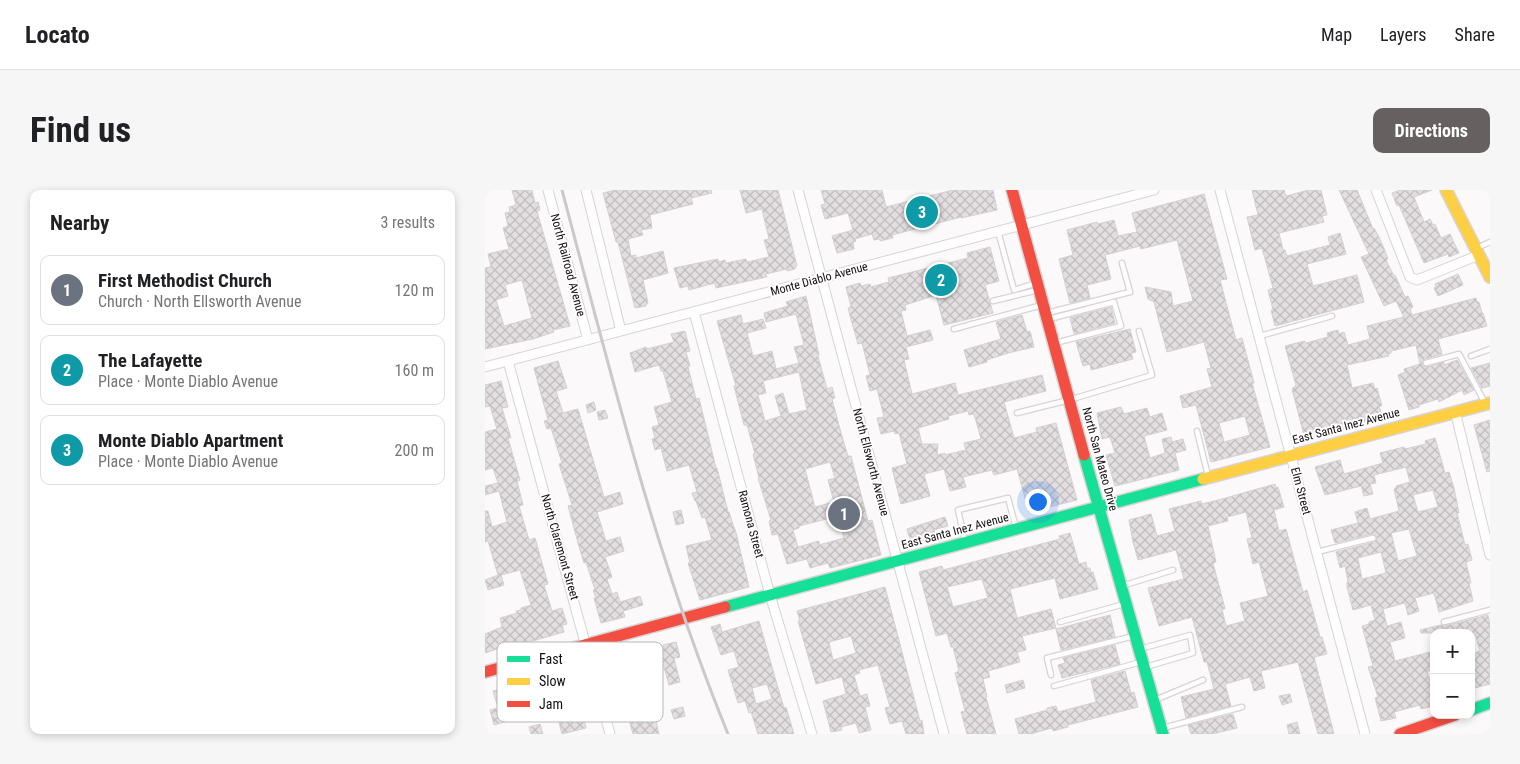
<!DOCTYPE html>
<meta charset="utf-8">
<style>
body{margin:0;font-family:"Roboto Condensed",sans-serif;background:#f6f6f6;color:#202124}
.controls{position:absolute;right:15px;bottom:15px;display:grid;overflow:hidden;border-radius:10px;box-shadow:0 2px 8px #0003}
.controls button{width:45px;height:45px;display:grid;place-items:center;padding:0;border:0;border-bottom:1px solid #e0e0e0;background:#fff;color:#202124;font:25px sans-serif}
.you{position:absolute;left:552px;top:311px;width:18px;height:18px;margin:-12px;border:4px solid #fff;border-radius:50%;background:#1a73e8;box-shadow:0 0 0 8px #1a73e833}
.badge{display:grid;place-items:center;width:32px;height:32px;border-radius:50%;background:#666061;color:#fff;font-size:16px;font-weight:700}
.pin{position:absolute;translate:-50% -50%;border:2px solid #fff;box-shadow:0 1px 5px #0006}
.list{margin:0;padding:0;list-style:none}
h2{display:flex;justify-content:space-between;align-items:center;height:65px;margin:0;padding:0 20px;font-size:21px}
h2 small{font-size:16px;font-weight:400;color:#757577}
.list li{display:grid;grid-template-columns:32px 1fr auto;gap:15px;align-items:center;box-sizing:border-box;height:70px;margin:0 10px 10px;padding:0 10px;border:1px solid #e0e0e0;border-radius:10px}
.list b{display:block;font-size:19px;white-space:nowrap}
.list p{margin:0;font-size:16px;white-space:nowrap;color:#757577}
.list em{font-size:16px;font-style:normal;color:#757577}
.map{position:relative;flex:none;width:1005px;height:544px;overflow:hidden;border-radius:10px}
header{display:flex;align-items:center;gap:30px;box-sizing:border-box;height:70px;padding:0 25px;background:#fff;border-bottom:1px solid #e0e0e0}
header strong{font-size:24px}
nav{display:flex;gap:28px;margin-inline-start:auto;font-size:18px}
.intro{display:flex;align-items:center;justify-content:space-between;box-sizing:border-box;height:120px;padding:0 30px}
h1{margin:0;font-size:35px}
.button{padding:12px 22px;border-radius:10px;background:#666061;color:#fff;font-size:18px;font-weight:700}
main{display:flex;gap:30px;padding:0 30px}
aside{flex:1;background:#fff;border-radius:10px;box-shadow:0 2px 8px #0003}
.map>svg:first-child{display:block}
</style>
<header>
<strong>Locato</strong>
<nav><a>Map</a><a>Layers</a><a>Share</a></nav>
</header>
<div class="intro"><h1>Find us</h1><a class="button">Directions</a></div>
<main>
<aside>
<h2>Nearby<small>3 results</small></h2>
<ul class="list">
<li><span class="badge" style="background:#6b7280">1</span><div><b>First Methodist Church</b><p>Church · North Ellsworth Avenue</p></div><em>120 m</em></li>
<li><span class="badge" style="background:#0f9aa8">2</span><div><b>The Lafayette</b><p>Place · Monte Diablo Avenue</p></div><em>160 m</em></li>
<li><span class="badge" style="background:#0f9aa8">3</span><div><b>Monte Diablo Apartment</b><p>Place · Monte Diablo Avenue</p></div><em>200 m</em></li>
</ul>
</aside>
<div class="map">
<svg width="1005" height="544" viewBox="0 0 1005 544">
<defs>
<pattern id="building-cross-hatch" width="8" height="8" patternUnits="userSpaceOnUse" patternTransform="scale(1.25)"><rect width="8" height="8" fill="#e3dee0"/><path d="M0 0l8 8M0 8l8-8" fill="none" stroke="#c2bdbf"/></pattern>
</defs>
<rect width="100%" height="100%" fill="#fbf9fa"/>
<path fill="url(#building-cross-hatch)" stroke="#d4d0d1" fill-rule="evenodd" d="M27,0H47L50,13L53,12L55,20L52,21L85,136L68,140L69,142L48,149L0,159V78L6,77L3,64L24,59L18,38L23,36L20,23L25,22L24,17L31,15ZM37,90L47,128L19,136L11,110L23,106L20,95Z
M130,0H226L227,3L206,8L208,14L165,25L167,38L156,40L158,45L143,49L146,66L151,65V68L178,61L183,83L158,90L163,113L161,114V116L150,118L133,52H131L118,3Z
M255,0H293L312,76L310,77V79L302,81V79L281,84L282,87L231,98L230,93L204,100L203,96L195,98L189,78L233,69L234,72L240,70L241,73L261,69L262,72L284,67L279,50L284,49L277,19L261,23Z
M336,0H397L401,17L468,0H508L512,20L476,28V27L407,45L408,48L395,51V49L389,50L387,44L370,49L371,51L368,52L369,59L352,63L347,46L368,40L363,23L340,29L336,15L340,14Z
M767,0H799L801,6L824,0H836L842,25L837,26L839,32L794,43L798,60H800L802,66L845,55L843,47L855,43L861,64L822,74L828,96L872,85L879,112L790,136L786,120H788L783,100L788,98L777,58L770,60L762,27L773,25Z
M854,0H872L888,39L889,38L894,47L900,61L903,69L901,70L909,86L910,85L920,107L923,106L928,117L925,119L927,125L991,108L992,112H994L997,123H998L1002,136L953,149L957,164L940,169L937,172L939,176L942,177L959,172V175L972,170L989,200L979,205L977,200L954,212L953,209L934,215V217L924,220L913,185L920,182L919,179L935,174L931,155L906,161V163L903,164L904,166L862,175L867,198L888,193L890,199L892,198L897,216H894L898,228L820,249L807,199L811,195L800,156L820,151L821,153L843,147L842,143L853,140L854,144L859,142L863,155L885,149L882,136L919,127L911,111L899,116L876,67L884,64Z
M915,0H947L929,7L939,32L945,29L948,35L950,34L956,48L965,44L974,63L964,67L963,64L939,73L914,15L912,16L907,3Z
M719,4L742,89L735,90L751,150L757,148L769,193H767L785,257L726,272L711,215L698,218L695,206L727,197L722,179L726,178L719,152L682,162L669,112L663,109L660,97L686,102L688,116L708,111L692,50L656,59L655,56L620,65L626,89L602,95L605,108L585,113L574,69L588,65L582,40L612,32L613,34L629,30L633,46L652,42L647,23ZM760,226L765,245L739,252L734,233Z
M505,57L514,91L500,95L508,123L459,135L451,105L420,115L421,120L416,121L422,146L445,140L448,150L421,157L424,169L419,170L427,204L470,193L473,205L557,185L561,201L519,212L529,248L552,242L551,238L571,233L592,310L544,322L532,279L509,285L507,280L478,287L481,297L465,301L459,279L439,284L445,306L416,314L407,278L422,274L414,243L410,244L409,241L396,244L392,228L399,227L392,199L385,201L381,186L385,185L377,153L373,154L367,133L363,118L366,117L361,97L375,93L376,96L385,94L386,97L404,92L403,88L483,68L482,63ZM483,221L484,225L489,224L496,249L479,253L481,260L460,265V263L452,265L453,254H437L433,238L464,229L463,226Z
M973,84L978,95L953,106L949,98L951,97L950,94Z
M321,106L334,165L333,166L342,199L347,197L350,208L347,209L356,243L363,266H366L383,331L387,330L396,365L345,378L343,373L325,378L322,369L302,374L293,344L287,345L284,331L286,330L273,288H274L268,264H270L262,235H259L249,196H251L232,131L256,125L258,134L278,129L281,138L262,143L268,166L287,161L291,179L314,173L309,157L319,155L311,124L281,132L279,123L303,116L301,112ZM314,182L322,220L304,224L298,203L290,206L296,226L280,231L273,205L281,203L278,191ZM345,272L350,288L343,290L349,312L330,317L320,279ZM353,326L359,348L334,355V351L313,357L308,340L314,338V336Z
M626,117L630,133L589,144L585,128Z
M537,125L542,142L545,141L549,157L523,163L502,170V172L484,177L479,160L516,149L511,132Z
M645,139L651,162L646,163L648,169L606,180L605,174L598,176L591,152Z
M200,141L205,161L201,162L205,176L203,177L211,209L214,208L231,278H232L243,322H244L251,343L264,397L215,410L203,373H205L201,356L227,350L220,327L217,328L211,311H210L207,303L212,302L204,275L182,281L176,258L170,260L167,249L170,248L167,237L174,235L169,217L187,212L178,181H176L174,175L150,182L145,163L161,157L162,159L189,152L186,144Z
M73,171L82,198L71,201L78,223L93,219L119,307L135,302L138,314L112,322L121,351L135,347L139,361L120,367L127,387L122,389L127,404L132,402L135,412L155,406L158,415L138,421L140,427L116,433L109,408H111L108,400H110L101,372L99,373L93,353L83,316L87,315L74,274L77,273L66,238L62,239L59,231L63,230L49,178Z
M1005,173V196L997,198L986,178Z
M16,191L23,217L17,218L26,248H23L35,290L32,291L38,315L34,316L44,350L50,348L63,394L59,395L67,421L77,418L82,434L77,435L79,442L13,461L12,459L0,463V444L17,437L15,428L32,423L31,421L36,420V418L46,415L35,380L16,385L19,395L3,400L0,390L13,385L3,351L0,352V321H3L7,337L22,332L14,301L0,305V296L13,293L8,278L0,280V242L12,239L5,216L0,217V195Z
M109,212L111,220L103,223L101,215Z
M636,217L639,224L662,218L665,227L677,223L682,240L659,246L665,268L680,263L677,249L686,247L687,252L698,249L701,260L690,263L694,280L630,296L621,265L630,263L625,247L617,249L612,223Z
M120,220L123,228L114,230L112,222Z
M1005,230V281L1002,282L989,235Z
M950,248L960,283L964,282L969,298L974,323H972L980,355L983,354L987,370L981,372L986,393H984L988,411L954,422L949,403L930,408L934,421L923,425L920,413L898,419L902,436L916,432L920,448L905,452L910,471L949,461V480L942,481L947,498L949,497V516L936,519L935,515L909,522L911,528L896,531L890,508L893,507L883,477L888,476L877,436L884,434V432L890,430L886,415L868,420L862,397V392H863L860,376L855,378L851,362L889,352L892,347L887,344L850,353L846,340L873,333L870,322L882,318L885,329L914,321L909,299L911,298V296L925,292L921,277L889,285L891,293L885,294L888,304L879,306L876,296L840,305L830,277L855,270L859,284L898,273L895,263L919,257L920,259L941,254L940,251ZM948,300L953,317L933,322L928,305ZM924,339L932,366L913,371L906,343ZM896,362L901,383L877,389L873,368Z
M790,294L791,298L793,297L799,317L789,320L794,341L801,339L818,402L822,400L835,447H837L842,464L829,467L849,544H833L813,472L776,481L780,498L769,501L765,487L740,494L746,516L701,528L696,507L729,499L722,472H719L707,427L674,436L663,398L699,389L691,360L653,370L648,352L644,330L666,324L672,346L690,341L684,319L716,311L717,314L737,309ZM761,322L767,348L762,349L768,374L774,372L783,406L755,413L760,431L741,436L737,419H740L728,373L731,372L723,336L743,331L742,327Z
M196,320L199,333L191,335L188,322Z
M460,327L463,336L449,340L451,347L426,353L422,339Z
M585,343L594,374L601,372L602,378H605L606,383L608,382L613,399L575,409L570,388L525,399L532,428L566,419L571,438L537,446L541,460L532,462L535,472L503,481L505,487L498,489L502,507H501L511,544H482L476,522L480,521L470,483L474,481L468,457H466L462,443L451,446L434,382L457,376L458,380L575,349L574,346ZM497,389L503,408L468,417L462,397Z
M400,397L435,531L437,530L439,544H421L417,531L405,534L400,518L405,517L393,475L374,480L375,483L369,485L375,506L382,504L385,516L380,517L386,540L374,543L371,533L356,537L357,540L346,542L338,511L361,504L357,487L331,494L313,431H315L312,421ZM366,446L371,463L348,470L344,452Z
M625,425L630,447L576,460L571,439Z
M1003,425L1005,434V494L986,499V464L995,461L990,444L986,445V443H936L935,440L956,435L960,436Z
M274,431L291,491L299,518L301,517L309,544H273L266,522L264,523L260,511L253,513L243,480L254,477L249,461L236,465L226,437L235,434L237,442ZM282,494L287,509L271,514L267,498Z
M191,452L195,467L189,468L195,492L184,495L179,477L152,484L159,508L165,506L174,544H148L144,530L142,531L125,471L179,458L178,455Z
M630,455L635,474L577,488L573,475L580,473L578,468Z
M89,479L93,496L97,495L99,504L86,507L83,498H80L49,507L51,516L25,523L27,530L9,535L5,520L13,518L8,501Z
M640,481L646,503L649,502L653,517L583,535V537L568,541L567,538L545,544H534L530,529L562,520V518L571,516L573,522L611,512L606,490Z
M538,490L540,498L522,503L520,495Z
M805,504L807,512L797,515L794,506Z
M198,517L200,526L189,529L186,520Z
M97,522L101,538L77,544L73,529Z
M748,524L752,538L727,544H706L703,535Z
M812,532L815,544H804L802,535Z
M55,534L58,544H46L44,537Z"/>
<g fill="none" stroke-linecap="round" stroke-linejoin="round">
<g stroke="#d8d3d4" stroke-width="7">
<path id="lane" d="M513,41L529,100L552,93
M992,58L1005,52
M508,111L553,100
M562,123L645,102L637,73
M564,129L629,112L636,136L570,153
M469,139L557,115
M775,146L847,126
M986,166L1005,159
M941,173L974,164L1000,213
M532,223L584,210L667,185L654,141
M712,241L723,286
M480,351L473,320L523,308L531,338
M832,362L888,348
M637,396L688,380
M575,432L639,414
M959,432L1005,420
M655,459L705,445L708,463L661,477
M566,485L562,468L649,446
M569,496L656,472
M670,510L718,490
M678,538L757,517"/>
</g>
<g stroke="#d8d3d4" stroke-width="11">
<path id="street" d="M63,0L103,150
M101,0L136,141
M313,0L459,544
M735,0L880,544
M891,0L925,87L932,90L994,65
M209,122L285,405L327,544
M23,171L125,544
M0,177L669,0
M970,221L1005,365"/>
</g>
<g stroke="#d8d3d4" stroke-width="14">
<path id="fast" d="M599,265L678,544
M240,417L718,289
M986,520L1005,513"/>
</g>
<g stroke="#d8d3d4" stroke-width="14">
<path id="slow" d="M961,0L1005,87
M718,289L1005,213"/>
</g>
<g stroke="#d8d3d4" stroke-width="14">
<path id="jam" d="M527,0L599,265
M0,482L240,417
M915,544L970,525"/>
</g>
<use href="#lane" stroke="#fefefe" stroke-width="4.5"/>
<use href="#street" stroke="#fefefe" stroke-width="9"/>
<use href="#fast" stroke="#16e098" stroke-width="11"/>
<use href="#slow" stroke="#ffcf43" stroke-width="11"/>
<use href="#jam" stroke="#f24e42" stroke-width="11"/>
<path stroke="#cbcaca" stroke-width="3" d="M77,0C126,184 171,368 243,544"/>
</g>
<g text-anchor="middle" stroke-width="4" stroke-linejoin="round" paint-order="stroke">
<g font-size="12" fill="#150e0f" stroke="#fff">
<text transform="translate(83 75) rotate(75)" y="4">North Railroad Avenue</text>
<text transform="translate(334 89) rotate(-15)" y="4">Monte Diablo Avenue</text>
<text transform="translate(861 236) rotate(-15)" y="4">East Santa Inez Avenue</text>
<text transform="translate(615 269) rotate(75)" y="4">North San Mateo Drive</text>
<text transform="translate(386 272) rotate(75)" y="4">North Ellsworth Avenue</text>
<text transform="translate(816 301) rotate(75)" y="4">Elm Street</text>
<text transform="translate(266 334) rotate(75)" y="4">Ramona Street</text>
<text transform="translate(470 341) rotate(-15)" y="4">East Santa Inez Avenue</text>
<text transform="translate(75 357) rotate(74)" y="4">North Claremont Street</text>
</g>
</g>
<rect x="12" y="452" width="166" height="80" rx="8" fill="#fff" stroke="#b9b7b7" stroke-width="1"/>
<rect x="22" y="466" width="23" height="6" fill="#16e098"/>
<rect x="22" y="488" width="23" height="7" fill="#ffcf43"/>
<rect x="22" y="511" width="23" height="6" fill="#f24e42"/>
<g font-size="14" fill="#150e0f">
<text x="54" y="474">Fast</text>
<text x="54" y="496">Slow</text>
<text x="54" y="519">Jam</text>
</g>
</svg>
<div class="controls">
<button>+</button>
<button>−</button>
</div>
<div class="you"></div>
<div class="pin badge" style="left:359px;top:324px;background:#6b7280">1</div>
<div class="pin badge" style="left:456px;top:90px;background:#0f9aa8">2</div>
<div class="pin badge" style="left:437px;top:22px;background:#0f9aa8">3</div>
</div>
</main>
